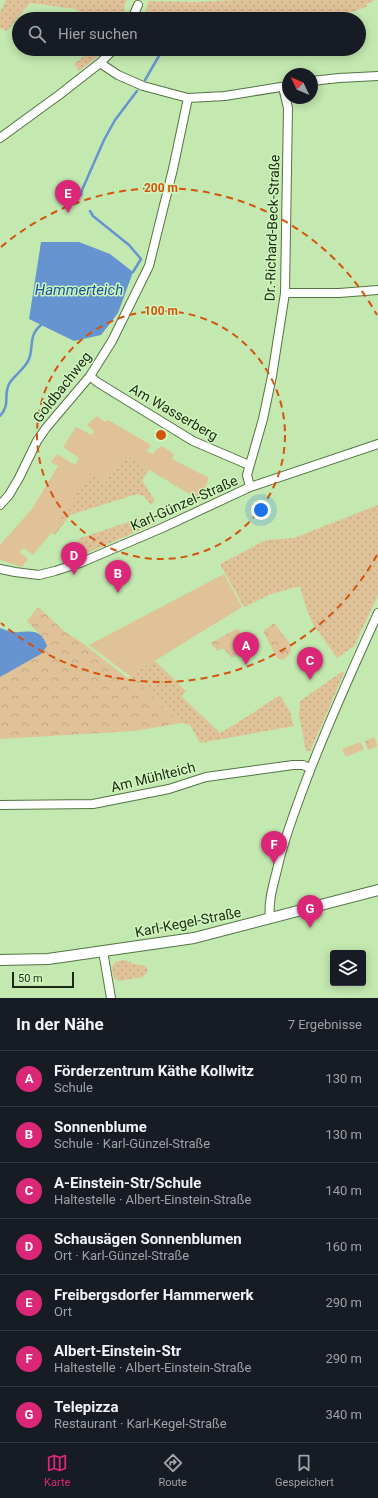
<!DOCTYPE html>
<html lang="de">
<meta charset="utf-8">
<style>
body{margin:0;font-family:Roboto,sans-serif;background:#242831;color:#f1f3f6}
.controls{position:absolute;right:12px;bottom:12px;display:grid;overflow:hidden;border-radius:4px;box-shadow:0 2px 10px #0003}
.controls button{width:36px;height:36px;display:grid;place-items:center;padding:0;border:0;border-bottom:1px solid #363941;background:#171b24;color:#f1f3f6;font:20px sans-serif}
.compass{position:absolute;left:282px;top:68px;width:36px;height:36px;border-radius:50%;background:#171b24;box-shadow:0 2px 10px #0003;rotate:314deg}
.scale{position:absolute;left:12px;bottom:10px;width:62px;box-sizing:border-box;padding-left:4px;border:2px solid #1c2a15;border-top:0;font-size:11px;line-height:14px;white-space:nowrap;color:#1c2a15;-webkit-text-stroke:3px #d0f6bd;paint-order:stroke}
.you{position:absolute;left:261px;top:510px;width:14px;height:14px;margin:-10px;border:3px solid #fff;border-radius:50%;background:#1a73e8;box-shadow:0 0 0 6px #1a73e833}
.badge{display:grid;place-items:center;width:26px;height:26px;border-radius:50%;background:#db2777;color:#fff;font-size:13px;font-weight:700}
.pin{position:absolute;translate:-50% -33px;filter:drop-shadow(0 1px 2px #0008)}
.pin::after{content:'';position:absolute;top:21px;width:14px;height:12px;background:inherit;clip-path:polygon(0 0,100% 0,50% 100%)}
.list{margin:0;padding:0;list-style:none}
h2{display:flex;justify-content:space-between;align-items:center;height:52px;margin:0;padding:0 16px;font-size:17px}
h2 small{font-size:13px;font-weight:400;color:#9ea1a6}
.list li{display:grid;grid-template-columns:26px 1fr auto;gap:12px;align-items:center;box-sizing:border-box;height:56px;padding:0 16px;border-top:1px solid #363941}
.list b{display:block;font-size:15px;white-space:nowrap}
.list p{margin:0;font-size:13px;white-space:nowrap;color:#9ea1a6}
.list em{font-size:13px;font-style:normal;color:#9ea1a6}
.icon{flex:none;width:22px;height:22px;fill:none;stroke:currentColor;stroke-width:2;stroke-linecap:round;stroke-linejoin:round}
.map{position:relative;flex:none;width:378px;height:998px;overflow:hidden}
.search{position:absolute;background:#171b24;box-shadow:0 2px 10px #0003;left:12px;right:12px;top:12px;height:44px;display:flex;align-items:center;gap:10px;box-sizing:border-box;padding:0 14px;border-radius:22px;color:#9ea1a6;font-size:15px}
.sheet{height:444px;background:#171b24}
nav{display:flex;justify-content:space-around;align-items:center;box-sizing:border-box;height:56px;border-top:1px solid #363941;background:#171b24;font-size:11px;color:#9ea1a6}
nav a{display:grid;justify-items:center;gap:2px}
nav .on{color:#db2777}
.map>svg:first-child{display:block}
</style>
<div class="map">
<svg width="378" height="998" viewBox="0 0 378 998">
<defs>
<pattern id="grass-dots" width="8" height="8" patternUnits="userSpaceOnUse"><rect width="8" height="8" fill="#e0c298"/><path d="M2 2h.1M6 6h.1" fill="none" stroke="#c0a782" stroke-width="1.8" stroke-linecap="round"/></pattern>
<pattern id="park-crowns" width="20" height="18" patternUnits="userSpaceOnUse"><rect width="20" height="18" fill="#e0c298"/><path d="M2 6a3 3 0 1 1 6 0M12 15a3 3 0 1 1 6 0" fill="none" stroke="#c0a782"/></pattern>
</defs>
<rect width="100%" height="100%" fill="#c3e8b0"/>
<path fill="url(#grass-dots)" d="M6,0H127L124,7L126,12L123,19H91L75,9L30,3C21,12 16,22 7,31L0,28V12Z
M235,0H375L366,4L367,7L331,19H294L259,16L245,19H142L146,12L148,1L194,2Z
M93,49H104L94,60L79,71L74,64Z
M125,455L149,470L142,480L155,501L151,505L144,496L137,494L70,515L55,535L52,532L90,473L105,483Z
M378,505V595L354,646L337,658L313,624L307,610L300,586L271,594L244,607L220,564L266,540L294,538Z
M149,515L156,523L82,555L78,539Z
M155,661L186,691L181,696L220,733L242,720L280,695L290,712L294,726L200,743L190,725L182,723L143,687L130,680V676Z
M343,671L344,673L310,751H306L299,715L300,701Z
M123,960L127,961L134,964L145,966L147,968V972L143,977L119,981C112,979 113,973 112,967L116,962Z"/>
<path fill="url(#park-crowns)" d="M38,607L64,631L85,645L130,680L143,687L182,723L134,731L0,739V677L4,675L44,639L27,621Z
M273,624H275L291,645C292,652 289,656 283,660L277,658L263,631Z
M238,628L240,632L238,642L244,650L232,658L224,649H221L217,651L211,643Z
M374,737L378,746L368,750L365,741Z"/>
<path fill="#e0c298" d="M97,416L105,422L108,420L151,445L147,451L153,454L156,450L162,446L174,454L172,459L209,478L205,487L213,491L212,495L206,500H199L125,455L105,483L90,474L52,532L33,555L24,548L19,552L28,559L22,567L0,560V545L32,509L58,466L51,462L57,454L75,465L79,458L63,447L76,427L92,435L94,431L87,425Z
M224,574L242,607L130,676L89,645Z
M360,742L364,749L346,757L342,749Z"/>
<path fill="#6594d1" d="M41,242H79L110,254L133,272L118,313L101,335L74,341L29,319Z
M0,628C6,630 13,633 19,632C34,631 41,630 47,646L41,654L0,677Z"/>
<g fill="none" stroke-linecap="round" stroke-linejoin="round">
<path stroke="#6594d1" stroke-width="2.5" d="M193,19L194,17
M145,80L163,49
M81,195L82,190L104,140L115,120L137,91
M90,211L93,216L129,245L141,259L133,272
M0,416C11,404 3,396 9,384C14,375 25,369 29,359C34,346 28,336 41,325"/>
<g stroke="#547543" stroke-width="10">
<path id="minor" d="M132,19L138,5
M100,63L118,75L143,86L188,98L225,96L287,86
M312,81L339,78L378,76
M0,138L59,95L100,63L114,49
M285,293H339L378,290
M90,376L97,382L193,441L249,465
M250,487L247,475L263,419L272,376L285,293L288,108L283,87
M0,505L9,495L19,478L37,441L46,428L90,376L112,341L149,266L173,169L188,98
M0,569L15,572L39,575L55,571L80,563L162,528L250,487L378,444
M0,805L93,804L169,789L206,777L293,765H303L310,768
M270,918C268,902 273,886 277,870C283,842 293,816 303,789C325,729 352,671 378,613
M103,951L111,998"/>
</g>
<g stroke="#547543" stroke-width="12">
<path id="tertiary" d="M0,960L48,959L194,938L378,890"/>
</g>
<use href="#minor" stroke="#fff" stroke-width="8"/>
<use href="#tertiary" stroke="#fff" stroke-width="10"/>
</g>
<g fill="none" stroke="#d4540d" stroke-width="2" stroke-dasharray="7 5">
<circle cx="161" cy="435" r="124"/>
<path d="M377 555A247 247 0 0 1 1 623M1 247A247 247 0 0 1 377 315"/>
</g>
<g text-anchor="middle" stroke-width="3" stroke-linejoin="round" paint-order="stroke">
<g font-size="14" fill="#1c2a15" stroke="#d0f6bd">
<text transform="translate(272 228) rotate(-88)" y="5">Dr.-Richard-Beck-Straße</text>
<text transform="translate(62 387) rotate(-52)" y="5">Goldbachweg</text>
<text transform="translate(174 412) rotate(30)" y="5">Am Wasserberg</text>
<text transform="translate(184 503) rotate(-24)" y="5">Karl-Günzel-Straße</text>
<text transform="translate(153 777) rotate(-14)" y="5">Am Mühlteich</text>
<text transform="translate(188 922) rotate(-11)" y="5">Karl-Kegel-Straße</text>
</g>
<g font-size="15" font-style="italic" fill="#15559e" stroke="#d0f6bd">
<text x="79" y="295">Hammerteich</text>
</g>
</g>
<circle cx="161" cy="435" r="6" fill="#d4540d" stroke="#d0f6bd" stroke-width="2"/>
<g font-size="12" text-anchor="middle" font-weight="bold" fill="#d4540d" stroke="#d0f6bd" stroke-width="3" stroke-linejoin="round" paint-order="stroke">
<text x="161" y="192">200 m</text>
<text x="161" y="315">100 m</text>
</g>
</svg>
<div class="controls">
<button><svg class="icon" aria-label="layers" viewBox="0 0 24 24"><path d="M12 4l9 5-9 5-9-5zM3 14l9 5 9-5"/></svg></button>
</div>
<svg class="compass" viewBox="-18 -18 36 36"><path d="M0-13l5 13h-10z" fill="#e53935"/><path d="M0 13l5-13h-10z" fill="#9ea1a6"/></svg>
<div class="scale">50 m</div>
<div class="you"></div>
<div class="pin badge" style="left:246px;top:665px">A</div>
<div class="pin badge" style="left:118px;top:593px">B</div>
<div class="pin badge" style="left:310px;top:680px">C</div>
<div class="pin badge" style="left:74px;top:575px">D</div>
<div class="pin badge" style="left:68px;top:213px">E</div>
<div class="pin badge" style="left:274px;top:864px">F</div>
<div class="pin badge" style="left:310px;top:928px">G</div>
<div class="search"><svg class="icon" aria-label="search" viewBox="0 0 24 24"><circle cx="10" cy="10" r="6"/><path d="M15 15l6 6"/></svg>Hier suchen</div>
</div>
<section class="sheet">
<h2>In der Nähe<small>7 Ergebnisse</small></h2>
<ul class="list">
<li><span class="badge">A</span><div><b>Förderzentrum Käthe Kollwitz</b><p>Schule</p></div><em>130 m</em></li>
<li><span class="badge">B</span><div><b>Sonnenblume</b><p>Schule · Karl-Günzel-Straße</p></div><em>130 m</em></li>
<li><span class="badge">C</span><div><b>A-Einstein-Str/Schule</b><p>Haltestelle · Albert-Einstein-Straße</p></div><em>140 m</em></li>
<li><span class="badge">D</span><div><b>Schausägen Sonnenblumen</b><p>Ort · Karl-Günzel-Straße</p></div><em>160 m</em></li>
<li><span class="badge">E</span><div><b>Freibergsdorfer Hammerwerk</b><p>Ort</p></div><em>290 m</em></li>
<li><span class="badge">F</span><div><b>Albert-Einstein-Str</b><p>Haltestelle · Albert-Einstein-Straße</p></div><em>290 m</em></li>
<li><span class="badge">G</span><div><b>Telepizza</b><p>Restaurant · Karl-Kegel-Straße</p></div><em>340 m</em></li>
</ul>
</section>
<nav>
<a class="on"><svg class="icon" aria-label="map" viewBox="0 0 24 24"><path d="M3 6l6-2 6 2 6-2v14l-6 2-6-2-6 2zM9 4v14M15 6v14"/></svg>Karte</a>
<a><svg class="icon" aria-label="directions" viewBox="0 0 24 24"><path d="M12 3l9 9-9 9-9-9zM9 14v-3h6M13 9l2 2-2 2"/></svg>Route</a>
<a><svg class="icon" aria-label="saved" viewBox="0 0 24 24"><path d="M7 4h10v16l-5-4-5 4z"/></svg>Gespeichert</a>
</nav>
